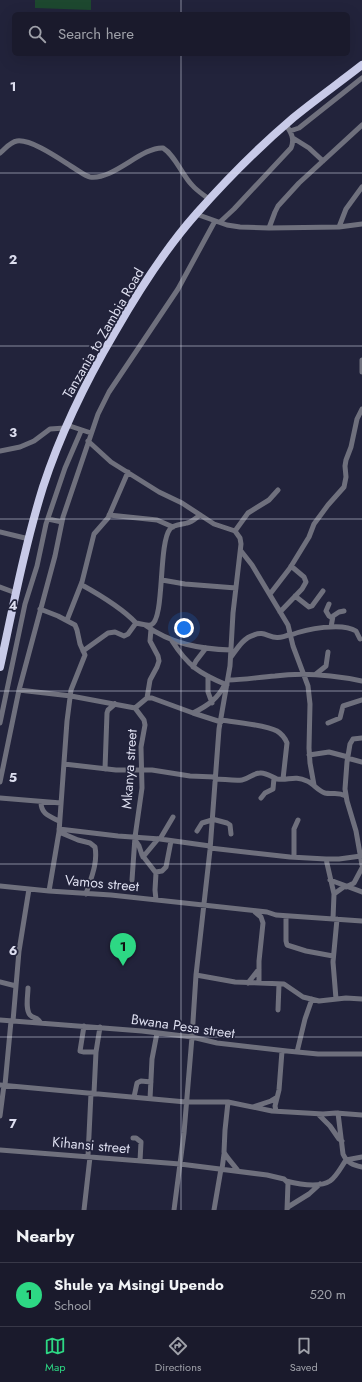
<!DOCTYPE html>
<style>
body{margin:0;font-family:Jost,sans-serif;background:#232334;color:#f1f3f6}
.you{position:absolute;left:184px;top:628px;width:14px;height:14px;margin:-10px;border:3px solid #fff;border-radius:50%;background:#1a73e8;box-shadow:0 0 0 6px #1a73e833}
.badge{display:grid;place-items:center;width:26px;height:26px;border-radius:50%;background:#2dd884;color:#111;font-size:13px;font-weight:700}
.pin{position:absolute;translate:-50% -33px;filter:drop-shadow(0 1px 2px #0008)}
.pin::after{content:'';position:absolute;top:21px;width:14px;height:12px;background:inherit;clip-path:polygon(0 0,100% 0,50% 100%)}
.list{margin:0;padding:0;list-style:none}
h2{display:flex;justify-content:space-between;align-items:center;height:52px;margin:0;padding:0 16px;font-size:17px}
h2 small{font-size:13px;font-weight:400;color:#9fa1a9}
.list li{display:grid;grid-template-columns:26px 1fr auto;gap:12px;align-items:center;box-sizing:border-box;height:64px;padding:0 16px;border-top:1px solid #383848}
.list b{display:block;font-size:15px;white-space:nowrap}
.list p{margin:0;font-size:13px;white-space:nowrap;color:#9fa1a9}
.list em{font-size:13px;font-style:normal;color:#9fa1a9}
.icon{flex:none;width:22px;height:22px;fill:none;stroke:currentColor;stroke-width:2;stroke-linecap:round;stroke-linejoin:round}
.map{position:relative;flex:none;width:362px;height:1210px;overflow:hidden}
.search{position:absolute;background:#1a1a2c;box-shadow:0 4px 16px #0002;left:12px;right:12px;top:12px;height:44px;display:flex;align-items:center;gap:10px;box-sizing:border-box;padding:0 14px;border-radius:6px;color:#9fa1a9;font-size:15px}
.sheet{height:116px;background:#1a1a2c}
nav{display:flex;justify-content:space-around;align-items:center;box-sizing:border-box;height:56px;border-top:1px solid #383848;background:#1a1a2c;font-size:11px;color:#9fa1a9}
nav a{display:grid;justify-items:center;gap:2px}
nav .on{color:#2dd884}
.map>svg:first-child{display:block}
</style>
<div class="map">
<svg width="362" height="1210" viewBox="0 0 362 1210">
<rect width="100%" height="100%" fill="#22233b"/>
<path fill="#1d482f" d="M35,0H91V10L35,8Z"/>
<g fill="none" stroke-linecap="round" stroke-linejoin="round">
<path stroke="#6f707d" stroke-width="5" d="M290,131L299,128L362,78
M293,138L309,148L323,161
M0,153C5,149 10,142 17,141C32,139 61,160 74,168C79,171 85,176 90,177C114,180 141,147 163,148C175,155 182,175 192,185C197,191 204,195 209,199
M196,214L227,225L240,227L269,228L339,227L362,224
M220,222L234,209L291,148C295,139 291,132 286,125
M339,227L346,209L362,187
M269,228L275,212L278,206L299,183L362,125
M362,360V372
M67,425L91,433
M88,441L111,462L159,492L182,503L214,524L235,531L240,538L241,544L233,613L230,666L219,729L210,850L196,975L192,1037L184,1133L174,1210
M0,451L20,447L34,441L50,429L65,428
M109,515L157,520L173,527
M48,519L62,522
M235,531L248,513L269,500L278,490
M0,532L29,539
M241,551L252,565L288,625L293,646L308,686L310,704L309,748L310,763L314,785
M162,580L185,584L236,588
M82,585C100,595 122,608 136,623
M0,587L16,593
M270,594L290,568L309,537L314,524L328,505L344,487L346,477L345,466L346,460L351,447L357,419L362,409
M295,596L309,607L312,606L323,591
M329,604L326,611L329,616L332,618
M40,609L58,616L75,625L77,630L80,644L85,655L71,690L67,721L59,832L49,891
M280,612L302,589L306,582L304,577L291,566
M67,620L82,582L94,534L108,518L128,472
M145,625C171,644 200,649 231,650
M331,627L333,616L339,612L344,611
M291,635C306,629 342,622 356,631L360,639
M172,641C188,666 200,674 227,685
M83,651L108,633L115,632L124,636L128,634L136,623C141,624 147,626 151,625C165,620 158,544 170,529C174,524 181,525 187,523C192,522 196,518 200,515
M231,657C237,649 243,638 254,635C267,629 271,644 290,634
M193,667L196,661L206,648
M316,674L326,666L328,652
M208,676V692L212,703
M228,680C244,680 259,677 275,676C304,672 333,675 362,681
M19,690L71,696L135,708L144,720L145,725L141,747L142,788L135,837L132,880
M147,698L150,680L157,667L159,661L158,656L150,641L151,629
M135,708L147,698H152L193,713L221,722
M193,713C207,706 218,699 225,684
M221,720C235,722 266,725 277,731C282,734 285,738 287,743L283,779
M0,723L25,604L37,566L46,524L65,468L81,431
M328,723L340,718L343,706L362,700
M362,738L353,739L350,744L347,762L345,789L347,801L356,831L362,865
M309,755L329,752L348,757
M347,758L362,762
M64,764L116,770H152L190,776L215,777
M105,769L107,713L108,710L115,704
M215,779C223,779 234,781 242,780C249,779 253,773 260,773C265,772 272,777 277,779C288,781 294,775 307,781C314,784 318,791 325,793C333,795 336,791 346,796
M0,782L19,690L55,556L63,517L98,414L109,392L178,289L215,221
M0,798L61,803
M261,798L265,793L273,789L274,778
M41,802C41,814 49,816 59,821
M212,819L227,823L230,825L231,834
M59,829L118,836L160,839L210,846
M197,831L202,823L212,820
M59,832L78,840L90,843L95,847C98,863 91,878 86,894
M160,839L173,817
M135,840L139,846L142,855L156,873L155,890L156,900
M210,848L290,857L326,859H339L361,856
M143,857L158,839
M294,857V829L298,820
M326,859L334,894L333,919
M156,872L162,871L166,867L171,841
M330,880L362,892
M0,886L49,891L111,895L267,912L276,915L362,921
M346,887L354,883L362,868
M334,894L345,886
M255,912L261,917L263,923L259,961V983
M286,916V941L287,945L306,951L333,956
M196,975L235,982L284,984L303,997L319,1001L346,998L362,999
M0,982L16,986
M248,983L259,969
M28,988C28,995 25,1009 30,1015C34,1019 38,1017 41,1023
M336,999L333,962L337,919
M278,1010L279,984
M0,1020L142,1031L192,1037L217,1043L287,1051L318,1054H362
M13,1021L19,951L29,889
M84,1026L80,1051L84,1052H96
M297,1052L305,1019L312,999
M0,1085L186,1102H228L272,1111L323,1114L336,1113L362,1115
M5,1085L11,1021
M94,1093L96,1052L100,1027
M134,1097L137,1083L141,1081L151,1082
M150,1099L152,1059L157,1033
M228,1102L225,1130L224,1152C226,1157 234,1165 238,1171
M253,1107L271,1101L276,1098
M276,1111L275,1106L279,1090L282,1051
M338,1113L343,1154C347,1163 353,1165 362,1167
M318,1114L330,1126L339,1139L342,1141
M0,1116L4,1085
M133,1138H136L141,1142L140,1161
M0,1150L180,1164L267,1175L284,1179L288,1183L287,1210
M88,1156L91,1093
M222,1169L224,1154
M286,1181C298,1184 319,1188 330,1181C337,1176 341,1167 346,1160L362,1157
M288,1207L309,1194L320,1184
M84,1210L90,1157
M214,1210L221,1169"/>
<path stroke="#c8cae8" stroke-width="8" d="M0,667C13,607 25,545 43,487C61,432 86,381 115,332C139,290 165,249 197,213C227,179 259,147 293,118C315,100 339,83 362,65"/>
</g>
<path fill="none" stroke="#dddeef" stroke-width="1" stroke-opacity="0.55" d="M181,0V14M181,54V1210M0,173H362M0,346H362M0,519H362M0,691H362M0,864H362M0,1037H362"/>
<g text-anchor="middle" stroke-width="3.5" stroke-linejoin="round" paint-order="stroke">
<g font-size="14" fill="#dddeef" stroke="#22233b">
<text transform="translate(103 333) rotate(-60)" y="5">Tanzania to Zambia Road</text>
<text transform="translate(129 769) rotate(-86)" y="5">Mkanya street</text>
<text transform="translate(102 883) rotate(5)" y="5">Vamos street</text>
<text transform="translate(183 1026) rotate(8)" y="5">Bwana Pesa street</text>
<text transform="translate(91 1145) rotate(5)" y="5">Kihansi street</text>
</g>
</g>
<g font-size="13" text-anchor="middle" font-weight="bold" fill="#dddeef" stroke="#22233b" stroke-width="3.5" stroke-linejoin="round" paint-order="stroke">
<text x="13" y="91">1</text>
<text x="13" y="264">2</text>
<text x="13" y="437">3</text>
<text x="13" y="610">4</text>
<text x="13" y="782">5</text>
<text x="13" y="955">6</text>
<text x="13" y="1128">7</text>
</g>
</svg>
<div class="you"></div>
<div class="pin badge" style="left:123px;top:966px">1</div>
<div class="search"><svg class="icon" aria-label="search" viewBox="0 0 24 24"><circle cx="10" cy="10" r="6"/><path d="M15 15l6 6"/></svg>Search here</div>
</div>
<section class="sheet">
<h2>Nearby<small></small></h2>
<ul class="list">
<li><span class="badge">1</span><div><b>Shule ya Msingi Upendo</b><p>School</p></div><em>520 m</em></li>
</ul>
</section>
<nav>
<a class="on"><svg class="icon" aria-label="map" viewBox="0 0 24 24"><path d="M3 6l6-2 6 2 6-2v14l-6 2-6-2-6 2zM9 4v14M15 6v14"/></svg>Map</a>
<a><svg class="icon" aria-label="directions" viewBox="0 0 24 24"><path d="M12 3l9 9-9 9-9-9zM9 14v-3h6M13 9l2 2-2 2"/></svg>Directions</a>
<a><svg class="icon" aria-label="saved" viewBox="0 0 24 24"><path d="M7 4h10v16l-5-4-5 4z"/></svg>Saved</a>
</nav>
